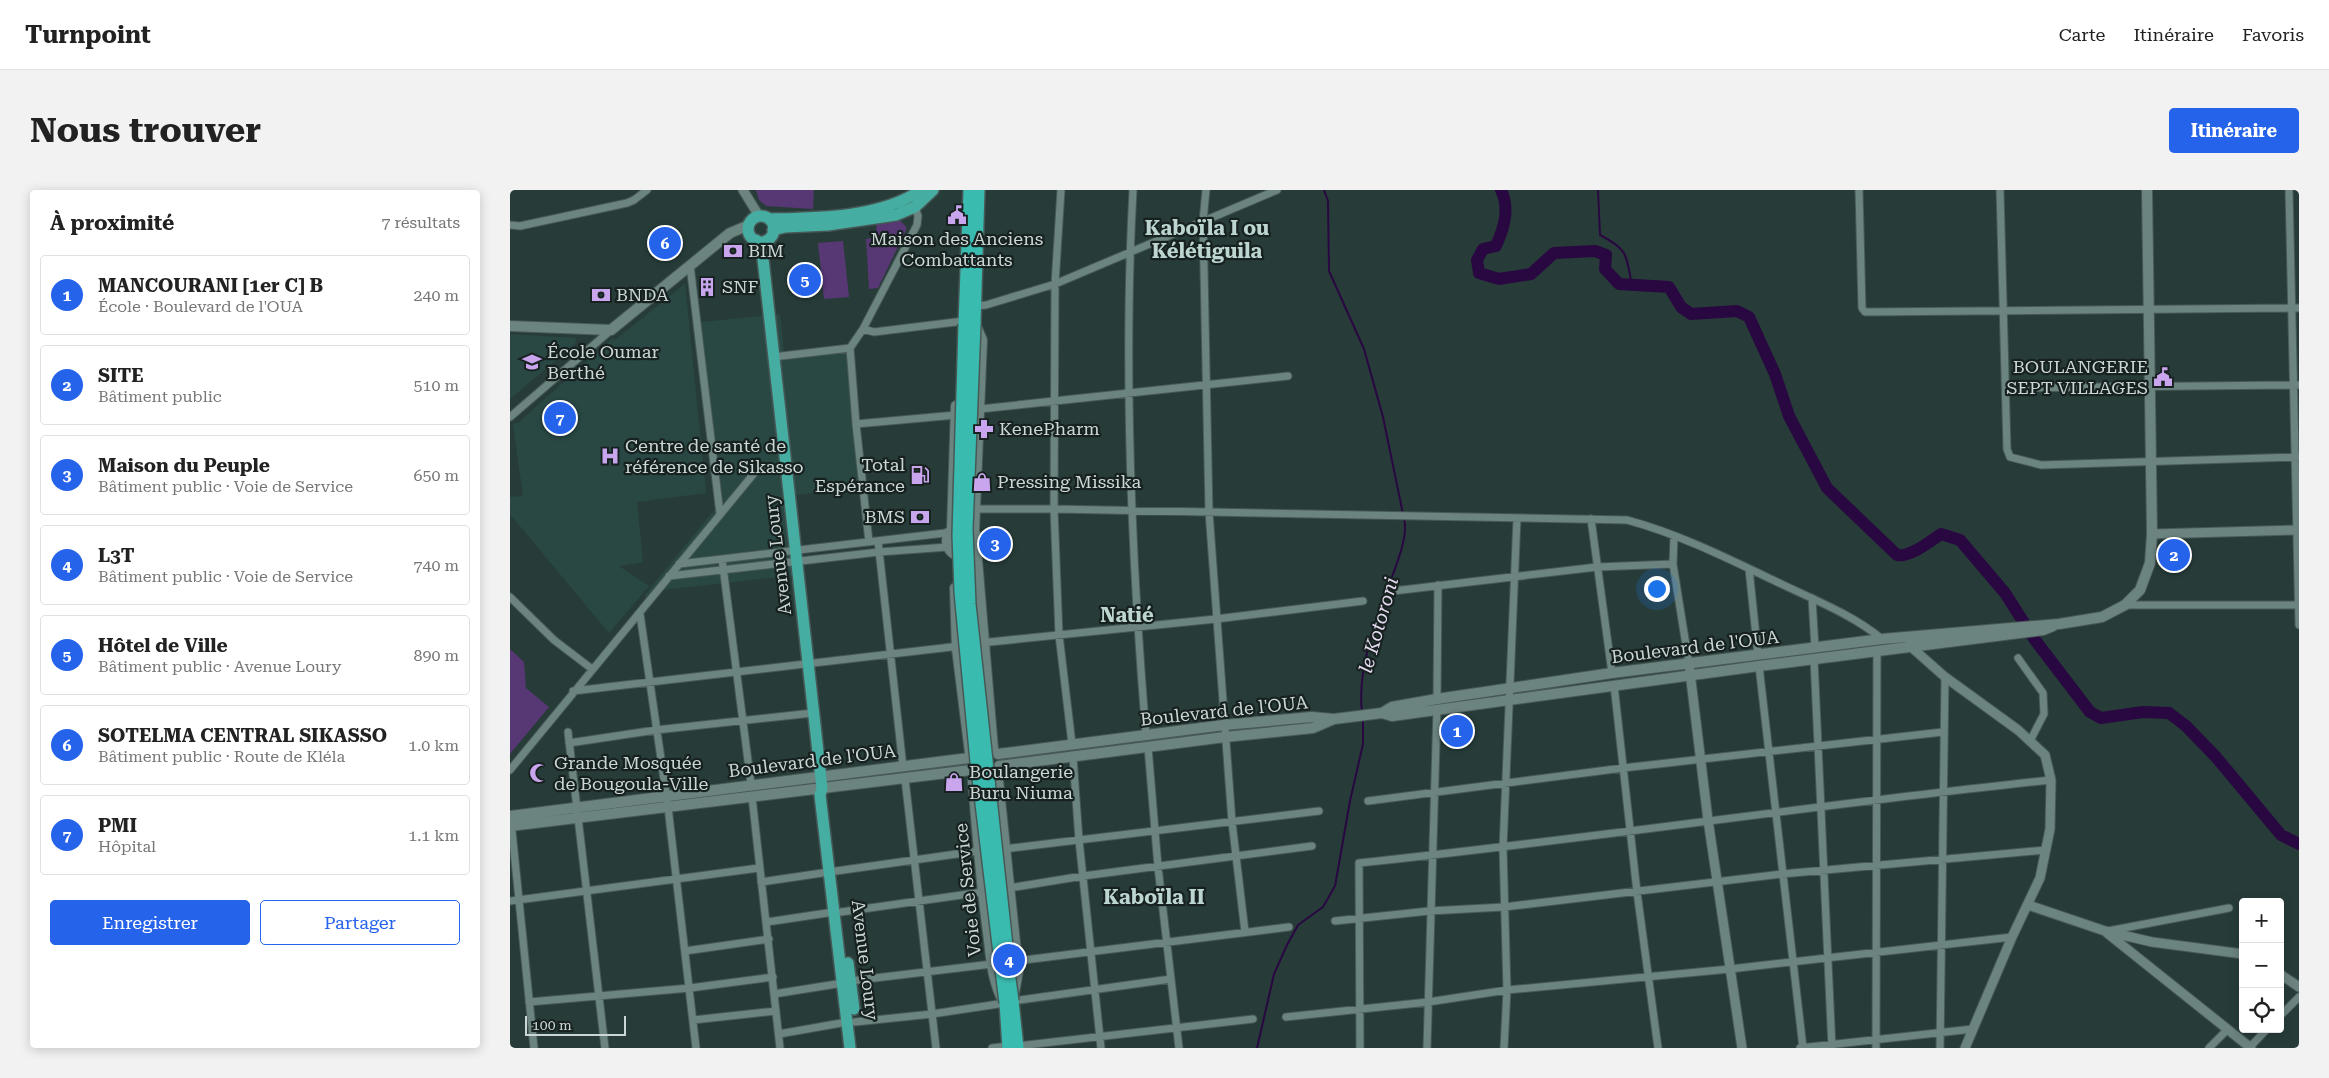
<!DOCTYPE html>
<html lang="fr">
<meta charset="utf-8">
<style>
body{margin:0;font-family:"Roboto Serif",serif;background:#f2f2f2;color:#222}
.controls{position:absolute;right:15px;bottom:15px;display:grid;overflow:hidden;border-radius:5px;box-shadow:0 2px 12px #0003}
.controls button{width:45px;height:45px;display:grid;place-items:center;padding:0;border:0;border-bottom:1px solid #e0e0e0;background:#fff;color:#222;font:25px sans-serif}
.scale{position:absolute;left:15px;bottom:12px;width:101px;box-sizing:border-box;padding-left:5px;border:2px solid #cbd7d5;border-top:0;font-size:14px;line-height:18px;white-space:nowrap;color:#cbd7d5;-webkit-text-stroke:4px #172120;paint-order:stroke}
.you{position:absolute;left:1146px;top:398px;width:18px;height:18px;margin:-12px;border:4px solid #fff;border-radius:50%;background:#1a73e8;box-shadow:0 0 0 8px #1a73e833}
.badge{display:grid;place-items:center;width:32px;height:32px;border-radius:50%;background:#2563eb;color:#fff;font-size:16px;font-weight:700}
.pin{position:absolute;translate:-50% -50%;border:2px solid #fff;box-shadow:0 1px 5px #0006}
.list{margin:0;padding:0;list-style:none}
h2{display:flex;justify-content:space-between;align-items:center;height:65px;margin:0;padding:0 20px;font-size:21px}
h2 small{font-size:16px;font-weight:400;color:#767676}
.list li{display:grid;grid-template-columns:32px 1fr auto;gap:15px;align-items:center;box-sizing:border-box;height:80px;margin:0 10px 10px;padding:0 10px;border:1px solid #e0e0e0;border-radius:5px}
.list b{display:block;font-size:19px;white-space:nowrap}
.list p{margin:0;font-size:16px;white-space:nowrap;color:#767676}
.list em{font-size:16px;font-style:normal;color:#767676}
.actions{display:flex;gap:10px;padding:15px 20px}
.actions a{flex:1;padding:11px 0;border:1px solid #2563eb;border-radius:5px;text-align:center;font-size:18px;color:#2563eb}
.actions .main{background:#2563eb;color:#fff}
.icon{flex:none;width:28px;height:28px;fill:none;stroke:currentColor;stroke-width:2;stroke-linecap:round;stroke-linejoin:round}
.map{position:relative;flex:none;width:1789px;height:858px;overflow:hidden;border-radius:5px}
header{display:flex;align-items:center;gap:30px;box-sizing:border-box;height:70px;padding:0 25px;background:#fff;border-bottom:1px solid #e0e0e0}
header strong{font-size:24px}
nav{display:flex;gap:28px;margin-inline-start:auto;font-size:18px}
.intro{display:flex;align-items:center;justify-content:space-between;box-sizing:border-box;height:120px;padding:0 30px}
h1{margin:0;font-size:35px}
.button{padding:12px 22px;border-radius:5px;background:#2563eb;color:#fff;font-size:18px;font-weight:700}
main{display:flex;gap:30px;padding:0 30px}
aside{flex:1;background:#fff;border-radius:5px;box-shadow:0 2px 12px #0003}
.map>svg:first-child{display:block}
</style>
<header>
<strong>Turnpoint</strong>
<nav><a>Carte</a><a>Itinéraire</a><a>Favoris</a></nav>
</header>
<div class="intro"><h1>Nous trouver</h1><a class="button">Itinéraire</a></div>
<main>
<aside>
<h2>À proximité<small>7 résultats</small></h2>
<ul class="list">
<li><span class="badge">1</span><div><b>MANCOURANI [1er C] B</b><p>École · Boulevard de l'OUA</p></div><em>240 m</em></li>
<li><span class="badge">2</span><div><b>SITE</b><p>Bâtiment public</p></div><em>510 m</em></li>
<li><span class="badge">3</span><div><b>Maison du Peuple</b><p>Bâtiment public · Voie de Service</p></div><em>650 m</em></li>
<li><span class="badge">4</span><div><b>L3T</b><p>Bâtiment public · Voie de Service</p></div><em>740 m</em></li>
<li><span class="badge">5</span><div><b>Hôtel de Ville</b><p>Bâtiment public · Avenue Loury</p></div><em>890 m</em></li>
<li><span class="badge">6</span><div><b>SOTELMA CENTRAL SIKASSO</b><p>Bâtiment public · Route de Kléla</p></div><em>1.0 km</em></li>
<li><span class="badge">7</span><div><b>PMI</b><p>Hôpital</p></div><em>1.1 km</em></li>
</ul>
<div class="actions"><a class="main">Enregistrer</a><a>Partager</a></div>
</aside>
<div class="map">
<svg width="1789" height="858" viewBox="0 0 1789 858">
<rect width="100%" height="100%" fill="#273c39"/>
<path fill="#294844" d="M175,94L196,303L127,312L133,372L109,376L139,396L99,443L0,324V307L13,306L3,234L8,233L103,148L105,150Z
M270,124L274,162L340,158L355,296L286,305L294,384L152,400L141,412L134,406L205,319L182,133Z
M0,144L66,148L65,154L0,209Z"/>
<path fill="#573774" d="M246,0H304L303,19L256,16L249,10Z
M388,28L397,38L368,98L359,99L356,49L367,47L366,31Z
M333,51L339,107L314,109L308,53Z
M0,459L14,472L16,498L39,517L0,564Z"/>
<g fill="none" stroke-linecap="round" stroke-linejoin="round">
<path stroke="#290741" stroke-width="2" d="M814,0L818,11L819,81L854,159L873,227L893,324
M1088,0L1090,45C1119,60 1116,65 1122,96
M852,522C847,479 865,435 879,395C885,378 899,346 894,329
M747,858L764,784L777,755L788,735L813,717L825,696L840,611L853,554V529"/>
<path stroke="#290741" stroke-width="12" d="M991,0C1000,19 994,38 986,56L973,59L967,70L969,83L989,89L1021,84L1044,63L1085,61L1096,65L1095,79L1109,94L1159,97L1171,117L1181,124L1227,121L1239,127L1265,184L1279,226L1317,298L1387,365C1401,367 1419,352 1431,344L1450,350L1495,403L1525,450L1580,522L1591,528L1633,522L1659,523L1676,536L1706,567L1771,645L1789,654"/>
<g stroke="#475956" stroke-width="9">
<path id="minor" d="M551,0L545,94L544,319L549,445L562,554
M623,0C613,181 621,364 636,545
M696,0L693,31L699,322L722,632L735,742
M1349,0L1352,118L1355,122L1789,118
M1490,0L1497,259L1500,267L1531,275L1789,267
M1779,0L1789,435
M0,35L10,36L117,13L124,10L137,0
M180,75L210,324
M466,116L476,115L545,94L767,0
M353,139L364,142L454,131
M263,167L340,158
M1497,198L1789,195
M470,219L778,186
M0,227L101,140
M346,234L446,225
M466,319H544L1117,330C1169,344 1217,368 1265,391C1302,409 1340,423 1372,449
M1081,329L1102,483
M1164,346L1163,374L1179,474
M368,351L393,577
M359,352L346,234L340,158L353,139L407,35L408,26L405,17
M212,369L241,594
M169,374L435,343L442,340
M1239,379L1248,465
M159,386L369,362L438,357
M883,401L1087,377L1163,374
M0,407L44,450L82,479
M1302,408L1305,458
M1615,415H1789
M130,424L158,617L186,858
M470,453L706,429L853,411
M1508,468L1533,503L1534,524L1520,551
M1304,469L1322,858
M1249,476L1293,858
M1104,495L1127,702L1148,858
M63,501L450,456
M927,509L928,395
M58,542L95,858
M59,553L146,540L303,523
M638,557L648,677L669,858
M563,567L569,650L591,858
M0,580L246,281L275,278
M395,589L426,858
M242,607L270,858
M858,611L1113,578L1433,542
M1,631L24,858
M494,659L809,621
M326,681L468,661
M251,692L319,682
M499,698L573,686L802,656
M0,711L249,678
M331,722L473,702
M825,731L919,721L994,717L1272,684L1536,660
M257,732L324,722
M1598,741L1719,718
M175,761L259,749
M506,771L779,737
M340,791L482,774
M264,804L333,793
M503,811L661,789
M19,812L180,798L263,787
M1770,826L1789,807
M776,827L918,812L997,800L1220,779L1502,747
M183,830L266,821
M345,832L422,824L495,813
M269,844L337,832
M508,856L743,829
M1740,857L1757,839
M482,858L498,856
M850,858L849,673C1080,649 1310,614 1541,590
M917,858L927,519
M994,858L997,800L993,658L1007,328
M1290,858L1463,839
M1366,858L1367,461
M1430,858L1435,487
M1699,858L1717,840"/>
</g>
<g stroke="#475956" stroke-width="11">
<path id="tertiary" d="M233,0L249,26
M1642,344L1789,340
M1400,453V456L1435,487L1508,540L1535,565L1541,590L1540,639L1530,688L1502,747L1455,858
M1179,474L1198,630L1232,858
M1518,715L1595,741L1642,752L1733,764
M1597,743L1741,858
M1770,784L1789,797"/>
</g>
<g stroke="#475956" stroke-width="12">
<path id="secondary" d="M0,136L101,140L220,43L239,35
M437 351a15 15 0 1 1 30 0a15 15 0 1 1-30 0Z
M442,340L446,216
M464,342L472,150L465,134
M466,358L483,559
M445,398L447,459L460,563
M872,523L882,517L927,509L1102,483L1372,449L1549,434L1592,427L1615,415L1630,400L1640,373L1642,344L1637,0
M488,564L714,535L802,527L823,529
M489,576L715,547L803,538L824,529L872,523L882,526L1249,476L1533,440L1543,436
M487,581L508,781L504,803
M463,590C467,641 471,692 478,742C481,766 482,791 494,812
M0,626L459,568
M0,636L461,580"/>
</g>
<g stroke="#475956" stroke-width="14">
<path id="primary" d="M238 39a13 13 0 1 1 26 0a13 13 0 1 1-26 0Z
M259,29C306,28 371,28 411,0
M263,40L275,37L318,35L386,25L405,17L423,0
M246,50L253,69L312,598L310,605L340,858
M338,773L344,819"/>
</g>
<g stroke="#475956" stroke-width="14">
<path id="trunk" d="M454,134L459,0
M465,134L469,0
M503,811L508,858
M495,813L498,858"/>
</g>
<use href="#minor" stroke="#6c8480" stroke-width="7"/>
<use href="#tertiary" stroke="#6c8480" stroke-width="9"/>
<use href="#secondary" stroke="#6c8480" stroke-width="10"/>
<use href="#primary" stroke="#46ada3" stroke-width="11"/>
<use href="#trunk" stroke="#39bbaf" stroke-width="11"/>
<g stroke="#475956" stroke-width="14" stroke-linecap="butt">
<path id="trunk-bridge" d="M454,134L448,345L450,402L466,572L495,813
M465,134L457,339L460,414L498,765
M499,781L503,811"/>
</g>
<use href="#trunk-bridge" stroke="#39bbaf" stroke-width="11"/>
</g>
<defs>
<g id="civic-bare" transform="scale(1.5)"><path d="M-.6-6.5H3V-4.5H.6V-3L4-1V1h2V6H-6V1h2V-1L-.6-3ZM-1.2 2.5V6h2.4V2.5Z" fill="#c9a5ee" stroke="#172120" stroke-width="2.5" paint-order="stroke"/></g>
<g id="bank-bare" transform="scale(1.5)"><path d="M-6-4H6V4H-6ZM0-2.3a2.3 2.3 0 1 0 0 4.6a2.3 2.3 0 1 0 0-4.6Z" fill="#c9a5ee" stroke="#172120" stroke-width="2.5" paint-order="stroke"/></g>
<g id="building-bare" transform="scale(1.5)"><path d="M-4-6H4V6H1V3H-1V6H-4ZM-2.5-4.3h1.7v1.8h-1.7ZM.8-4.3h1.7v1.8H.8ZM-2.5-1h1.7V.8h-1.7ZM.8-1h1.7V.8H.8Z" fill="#c9a5ee" stroke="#172120" stroke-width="2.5" paint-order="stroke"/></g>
<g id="school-bare" transform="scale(1.5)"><path d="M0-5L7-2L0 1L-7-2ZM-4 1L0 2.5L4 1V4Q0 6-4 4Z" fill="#c9a5ee" stroke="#172120" stroke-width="2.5" paint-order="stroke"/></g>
<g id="pharmacy-bare" transform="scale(1.5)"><path d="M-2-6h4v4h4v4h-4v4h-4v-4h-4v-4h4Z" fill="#c9a5ee" stroke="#172120" stroke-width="2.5" paint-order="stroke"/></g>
<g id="hospital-bare" transform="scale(1.5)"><path d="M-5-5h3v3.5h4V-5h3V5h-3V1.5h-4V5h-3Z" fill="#c9a5ee" stroke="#172120" stroke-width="2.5" paint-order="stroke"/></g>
<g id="fuel-bare" transform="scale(1.5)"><path d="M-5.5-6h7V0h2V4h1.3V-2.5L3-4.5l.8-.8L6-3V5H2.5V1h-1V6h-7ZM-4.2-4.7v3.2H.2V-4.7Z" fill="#c9a5ee" stroke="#172120" stroke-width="2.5" paint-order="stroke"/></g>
<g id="shop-bare" transform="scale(1.5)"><path d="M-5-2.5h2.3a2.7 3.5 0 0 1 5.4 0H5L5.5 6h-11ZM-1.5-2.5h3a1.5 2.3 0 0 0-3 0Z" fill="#c9a5ee" stroke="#172120" stroke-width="2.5" paint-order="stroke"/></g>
<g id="mosque-bare" transform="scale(1.5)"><path d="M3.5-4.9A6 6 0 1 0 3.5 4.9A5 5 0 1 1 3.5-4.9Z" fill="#c9a5ee" stroke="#172120" stroke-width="2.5" paint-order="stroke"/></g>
</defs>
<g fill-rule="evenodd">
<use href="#civic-bare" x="447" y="25"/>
<use href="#bank-bare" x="223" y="61"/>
<use href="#building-bare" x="197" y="97"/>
<use href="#bank-bare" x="91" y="105"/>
<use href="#school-bare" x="22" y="172"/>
<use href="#civic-bare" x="1653" y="187"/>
<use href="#pharmacy-bare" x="474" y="239"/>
<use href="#hospital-bare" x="100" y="266"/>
<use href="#fuel-bare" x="410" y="285"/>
<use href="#shop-bare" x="472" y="292"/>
<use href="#bank-bare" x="410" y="327"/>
<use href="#mosque-bare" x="29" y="583"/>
<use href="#shop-bare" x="444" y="592"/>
</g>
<g text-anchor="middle" stroke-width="4.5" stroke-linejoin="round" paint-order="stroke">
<g font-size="18" fill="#cbd7d5" stroke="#172120" text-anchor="start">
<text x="447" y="55" text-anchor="middle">Maison des Anciens<tspan x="447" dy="21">Combattants</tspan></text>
<text x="238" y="67">BIM</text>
<text x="212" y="103">SNF</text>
<text x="106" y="111">BNDA</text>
<text x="37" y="168">École Oumar<tspan x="37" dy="21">Berthé</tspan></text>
<text x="1638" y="183" text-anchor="end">BOULANGERIE<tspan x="1638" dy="21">SEPT VILLAGES</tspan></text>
<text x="489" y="245">KenePharm</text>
<text x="115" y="262">Centre de santé de<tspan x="115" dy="21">référence de Sikasso</tspan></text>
<text x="395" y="281" text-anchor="end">Total<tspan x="395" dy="21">Espérance</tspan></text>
<text x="487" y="298">Pressing Missika</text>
<text x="395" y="333" text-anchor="end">BMS</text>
<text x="44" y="579">Grande Mosquée<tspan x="44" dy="21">de Bougoula-Ville</tspan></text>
<text x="459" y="588">Boulangerie<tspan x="459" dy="21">Buru Niuma</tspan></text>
</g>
<g font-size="18" fill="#cbd7d5" stroke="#172120">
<text transform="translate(268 365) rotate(-97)" y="6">Avenue Loury</text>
<text transform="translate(1185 457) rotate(-7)" y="6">Boulevard de l'OUA</text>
<text transform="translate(714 521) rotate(-6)" y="6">Boulevard de l'OUA</text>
<text transform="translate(302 571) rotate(-7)" y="6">Boulevard de l'OUA</text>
<text transform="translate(458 700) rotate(-96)" y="6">Voie de Service</text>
<text transform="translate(355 770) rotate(83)" y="6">Avenue Loury</text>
</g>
<g font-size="19" font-style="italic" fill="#e5dbf1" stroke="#172120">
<text transform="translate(868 435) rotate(-74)" y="7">le Kotoroni</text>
</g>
<g font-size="20" font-weight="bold" fill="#bcd5d1" stroke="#172120">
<text x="697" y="45">Kaboïla I ou<tspan x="697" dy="23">Kélétiguila</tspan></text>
<text x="617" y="432">Natié</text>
<text x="644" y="714">Kaboïla II</text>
</g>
</g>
</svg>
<div class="controls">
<button>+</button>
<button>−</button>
<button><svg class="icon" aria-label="locate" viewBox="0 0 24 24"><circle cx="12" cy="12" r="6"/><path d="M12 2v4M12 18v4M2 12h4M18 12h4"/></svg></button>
</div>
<div class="scale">100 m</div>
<div class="you"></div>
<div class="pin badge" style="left:947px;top:541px">1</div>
<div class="pin badge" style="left:1664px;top:365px">2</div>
<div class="pin badge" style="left:485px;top:354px">3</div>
<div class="pin badge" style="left:499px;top:770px">4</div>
<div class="pin badge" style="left:295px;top:90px">5</div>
<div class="pin badge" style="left:155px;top:53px">6</div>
<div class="pin badge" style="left:50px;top:228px">7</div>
</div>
</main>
